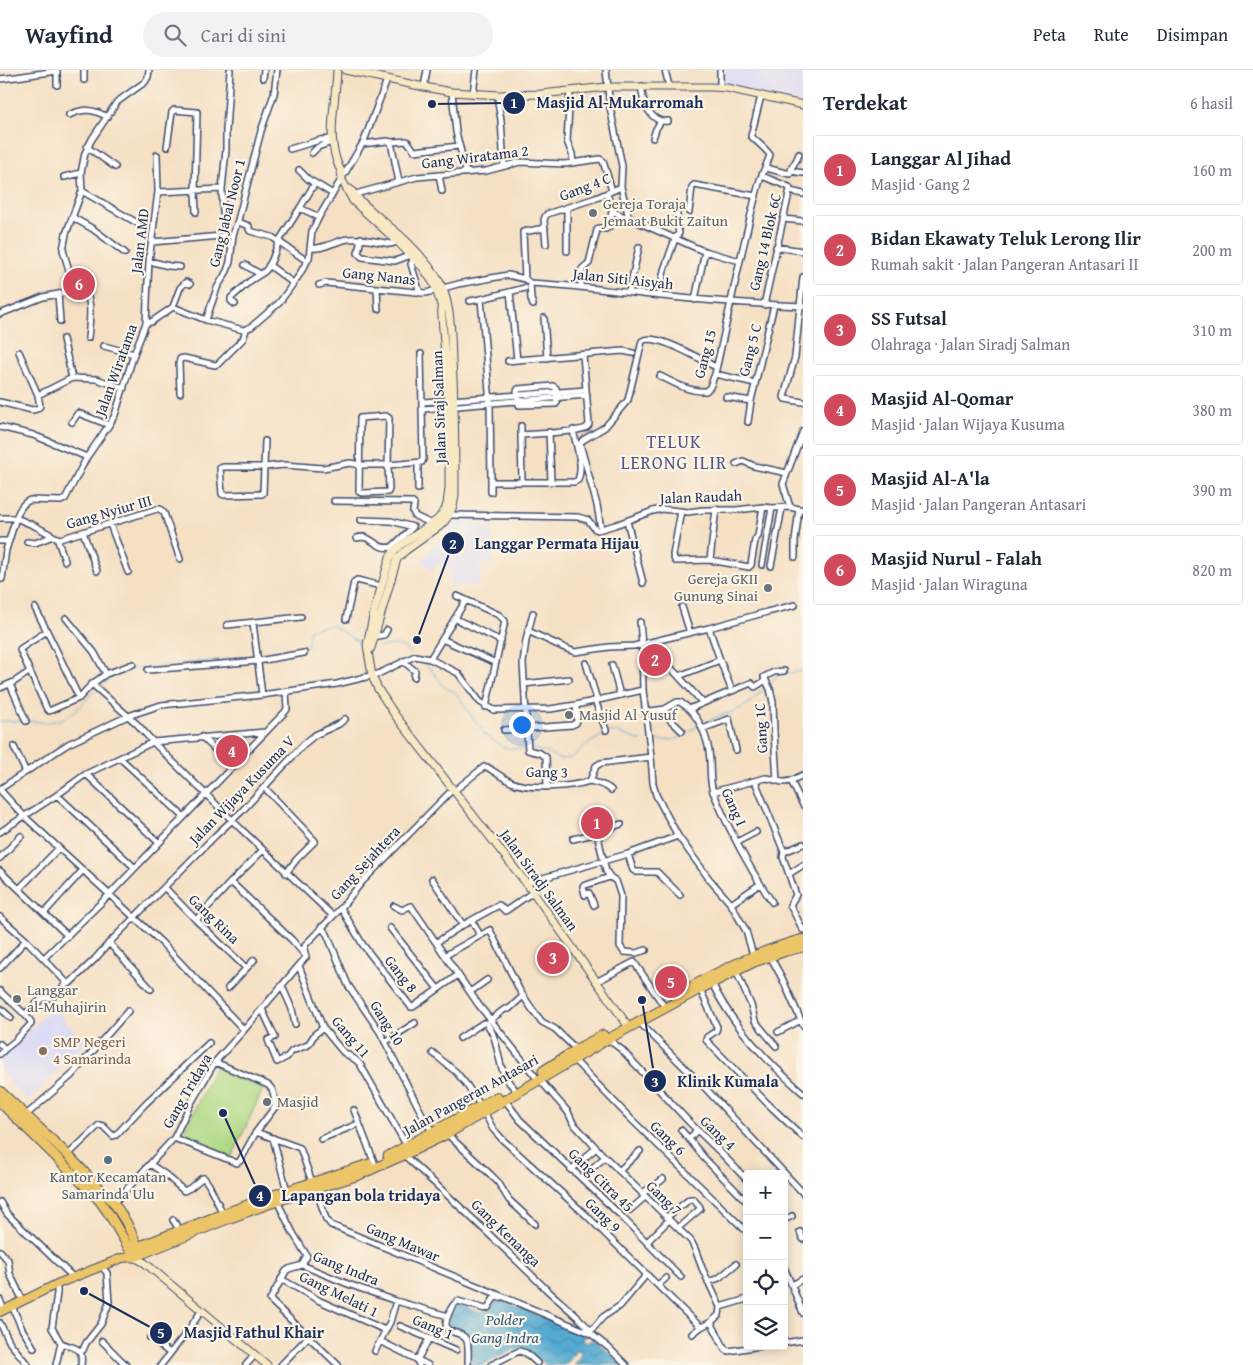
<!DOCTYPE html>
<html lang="id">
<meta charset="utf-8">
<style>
body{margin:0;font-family:"Gentium Book Plus",serif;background:#f2f2f3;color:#1f2937}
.controls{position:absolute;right:15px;bottom:15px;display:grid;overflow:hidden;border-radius:5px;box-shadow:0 2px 12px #0003}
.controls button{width:45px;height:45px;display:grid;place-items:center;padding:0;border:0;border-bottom:1px solid #e0e1e3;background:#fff;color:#1f2937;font:25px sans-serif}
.you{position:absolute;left:521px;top:654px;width:18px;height:18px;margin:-12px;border:4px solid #fff;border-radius:50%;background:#1a73e8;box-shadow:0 0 0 8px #1a73e833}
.badge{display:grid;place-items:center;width:32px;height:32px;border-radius:50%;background:#d1495b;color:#fff;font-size:16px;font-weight:700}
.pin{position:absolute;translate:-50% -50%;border:2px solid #fff;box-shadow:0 1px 5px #0006}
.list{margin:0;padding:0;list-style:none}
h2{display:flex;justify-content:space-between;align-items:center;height:65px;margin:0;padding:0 20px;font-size:21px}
h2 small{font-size:16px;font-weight:400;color:#747a83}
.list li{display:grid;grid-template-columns:32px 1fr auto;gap:15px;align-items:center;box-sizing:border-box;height:70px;margin:0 10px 10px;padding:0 10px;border:1px solid #e0e1e3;border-radius:5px}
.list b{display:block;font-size:19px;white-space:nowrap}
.list p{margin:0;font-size:16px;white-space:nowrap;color:#747a83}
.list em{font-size:16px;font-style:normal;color:#747a83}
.icon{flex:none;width:28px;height:28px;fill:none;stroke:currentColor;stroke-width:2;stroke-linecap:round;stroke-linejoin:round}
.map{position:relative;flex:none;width:803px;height:1295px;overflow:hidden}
header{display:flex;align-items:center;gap:30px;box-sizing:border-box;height:70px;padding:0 25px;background:#fff;border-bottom:1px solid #e0e1e3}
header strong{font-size:24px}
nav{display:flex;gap:28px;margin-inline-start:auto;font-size:18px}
.search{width:350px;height:45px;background:#f2f2f3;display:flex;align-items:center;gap:12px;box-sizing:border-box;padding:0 18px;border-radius:28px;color:#747a83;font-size:19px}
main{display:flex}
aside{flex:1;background:#fff}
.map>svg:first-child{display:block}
</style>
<header>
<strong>Wayfind</strong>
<div class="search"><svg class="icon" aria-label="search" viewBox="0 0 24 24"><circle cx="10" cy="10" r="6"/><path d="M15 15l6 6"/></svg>Cari di sini</div>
<nav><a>Peta</a><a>Rute</a><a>Disimpan</a></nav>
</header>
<main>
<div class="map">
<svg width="803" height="1295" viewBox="0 0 803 1295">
<defs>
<pattern id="water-waves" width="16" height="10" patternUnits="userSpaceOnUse" patternTransform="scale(1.25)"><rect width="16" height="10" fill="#55aad1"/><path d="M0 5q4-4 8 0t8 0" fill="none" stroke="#468bad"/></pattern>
</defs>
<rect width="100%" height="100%" fill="#fcf5e5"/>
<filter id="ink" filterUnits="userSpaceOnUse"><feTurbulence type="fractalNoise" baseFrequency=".02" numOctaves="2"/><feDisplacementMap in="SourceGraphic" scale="10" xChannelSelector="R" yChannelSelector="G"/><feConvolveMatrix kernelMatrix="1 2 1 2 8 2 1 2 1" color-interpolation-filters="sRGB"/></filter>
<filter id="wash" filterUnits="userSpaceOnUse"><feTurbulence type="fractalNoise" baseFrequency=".0096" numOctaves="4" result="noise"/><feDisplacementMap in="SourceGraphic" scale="20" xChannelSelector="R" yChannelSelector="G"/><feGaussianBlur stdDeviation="1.12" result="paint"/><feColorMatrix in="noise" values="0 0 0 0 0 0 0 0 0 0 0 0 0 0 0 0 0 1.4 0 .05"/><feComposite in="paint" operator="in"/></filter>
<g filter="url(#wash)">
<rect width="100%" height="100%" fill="#f5e0c4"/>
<path fill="#d7d7f8" d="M725,0H803V33L724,15Z
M458,447L476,448L477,456L492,457L493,494H481L479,516L451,515V504L441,492L431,499L422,490Z
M53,937L85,973L28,1031L0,1001V989Z"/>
<path fill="#afd984" stroke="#658471" d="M215,997L263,1019L232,1087L182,1066Z"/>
<path fill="url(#water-waves)" stroke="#386c98" d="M500,1230L585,1265L582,1271L586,1272L594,1270L623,1295H574L581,1286L580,1281L577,1279L569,1291L564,1295H546L523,1277L517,1278L482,1295H471C471,1284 474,1268 462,1262C457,1260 452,1260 448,1255L455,1237L460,1235L481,1243L490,1240L495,1232Z"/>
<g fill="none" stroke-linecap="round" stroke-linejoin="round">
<path stroke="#55aad1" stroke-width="1" d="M381,577C396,574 401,573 412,585
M260,585L306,578C310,571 307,565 310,559L332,555L360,573
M417,589L431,599L444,617L455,622L485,665L505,678L526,679
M769,613L780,604L803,601
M98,618C113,606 120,602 139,598L255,586
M0,651H24
M28,651C46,653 60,653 75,641C82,635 88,627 95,621
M702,654L719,646L733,642L743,637L753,630L766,616
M656,671C664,670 674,671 681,667C687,664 692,659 699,655
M533,679L546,682L559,689L571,688L586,675L608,662H615L642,671"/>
</g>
</g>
<g filter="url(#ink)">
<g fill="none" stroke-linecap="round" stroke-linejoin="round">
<g stroke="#3c4a6d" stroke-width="8">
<path id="street" d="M57,0V15
M84,0V10
M665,0L669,16
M263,8L264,0
M0,9L16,7L57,1
M642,16C641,31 651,54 668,51
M424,17L427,0
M720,17V0
M570,21L567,71L572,84L573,93
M452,22L456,62L466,102
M473,24L476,0
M499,25L498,32L501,50L504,96
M69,45C85,38 92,39 108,47
M653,68L656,59L661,51
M391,72L407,71L411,76L414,81L459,76
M362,74L387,71L391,72L399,112
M87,77L115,97
M167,77L172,42L174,40L197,42L195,121L196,142
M290,79L320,70L332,69
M312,83L318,77L332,72
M766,98L790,104L792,97L797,89L799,84
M299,100L308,109L333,124
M791,101L803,103
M439,105L442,121
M762,106L789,117L790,119L764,235
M64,107L81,103
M621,117L629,148
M222,119L223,142
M82,121L139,154
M790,121L803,124
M158,122L222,119L226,80V60L230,0
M607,123C612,142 610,142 629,148L701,180L740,191
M352,125L417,107L486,101L520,92L564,94L600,89L603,91L612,121
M300,138L315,113
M567,138V181
M689,142L692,117L694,115L756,126
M72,147L93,159L125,183
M783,149L803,151
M238,152L249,156V159L250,161L272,167L307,191
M361,168L358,183L362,187L395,191L411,185
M152,172L233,165
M546,174L544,150L545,147L547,144L596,128L621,117L622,96L610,37L606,0
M776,177L803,181
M310,178C323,180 335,171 348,169C363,167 376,172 391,174L394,173L398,170
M414,188L411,194L420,223
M149,191L169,196L180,197
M245,195L260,204
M269,195L293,213
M803,207L795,287L784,327L785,329L803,332
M525,209L523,162L545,158
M530,213L531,229L533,235
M319,215L326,213L426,223L458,214L508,205L525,209L530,213C574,215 617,222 661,226C708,231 755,234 803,236
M581,216L582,199L589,193L597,160L599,158L606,159L609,157L612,141
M377,218L378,239
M525,218L481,229L490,333L491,412H574L578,410C584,395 576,376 573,360
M73,221H85C93,231 89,256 88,268
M510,222L517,290L623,281L633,283
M629,222L639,177
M58,224L60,251
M659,226L664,200L675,169L679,163L677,155V135
M695,230L705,181
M470,231L481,229
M235,234L231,231V228L250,211L264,202L267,199L272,190L279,171L300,138L319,147
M173,237L180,218L186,212L190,214
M0,244L43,227L73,221L70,204L63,180L66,164L82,121L81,103L85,83L92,69L117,32L145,12L148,7L149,0
M544,248L547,288
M206,250L217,218L227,201L230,192L233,165L238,150L261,61L274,24L277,0
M146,253L151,252L173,237L206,250L243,260L251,257L279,233L298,207L309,188L312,161L319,147L364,71L387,10
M63,269L72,308
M104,276L134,284
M508,291L517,290
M715,304L755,313
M660,306C674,313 689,322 706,321L710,317L715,304C730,239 742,174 760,110C763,102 767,94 770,85C768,81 756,71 751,66L761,26
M553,316L556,318L557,332L556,334L519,335L517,321L518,319Z
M180,323L179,293L180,289L184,288L215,295L218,294L243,269L246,260
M38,325L72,308L96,309L124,318
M726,327L751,331
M0,332L32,340L37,339L40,336L38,325L19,282
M423,332L586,320
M423,339L587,325
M72,352L78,343L109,355
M748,352L751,331L774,235
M521,356V365
M0,357L33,365L87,387
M549,362L551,411
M265,371L264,397H223L220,398L222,424L224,425L262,424L263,423L264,397L284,395L323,398L350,393L360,395H388L389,419L388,422L362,423L359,422L360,348L386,346L389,348L388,395L422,392L423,389L421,284
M418,393V419
M736,394L743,391L754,396L787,403
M522,411L521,365C531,364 583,362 587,357C588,356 589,355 589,354L583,285
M491,422V412
M334,431L411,432L414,434L413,442L415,446L432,454
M790,437L783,414L803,361
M681,441L673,485L675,491L710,490L749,497L751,495L755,470L758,466L763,437
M449,445L578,447L588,450L595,459L598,460L615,455L653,441L662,439L688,442L703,440H736L763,437L772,438L790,437L803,440
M0,448H16C19,441 22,433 30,430L61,431L65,429L87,387L109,355L115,345L134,284L146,253L149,191L158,122L157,85
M361,450L391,451L413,457L392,477L396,479
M627,451L643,513
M110,454L128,502
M601,459L597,435L580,374L583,370L605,357L628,330L642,271C656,262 701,290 716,297
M83,462L97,501
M57,468L65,491
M357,468C372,463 375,481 392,477
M0,471H9
M27,472L35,473L53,466
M795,487V471L799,439
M710,490L716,439
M762,495L772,438
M771,496L782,438
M2,509L6,480L16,448L35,456L55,467L60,469L157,439H160L164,443L180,489
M457,526L499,545L505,551L486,637
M682,537L690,563
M35,538C51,568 65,598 79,628L49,641L47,639L20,580V579L47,561
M533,543L526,570L523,593L528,680L540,683L546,687L547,717
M66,548L94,582L106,604
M346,549L354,512L357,510L381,516
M456,549L501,571
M640,552L642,575L643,620L651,687L653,713L656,725L678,766L710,810L731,834L746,861L753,885
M253,553L262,625
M227,555L301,547
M709,558L720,590L732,621
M528,561L567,579L575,582L609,577L634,576L709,558L767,542L795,535
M371,567L384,565L387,560
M442,569L496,593
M430,589L466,530
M403,591L415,601L414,607
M586,593L597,630
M133,594L106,604L92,614L137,654L153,672L241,759L333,846
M612,595L620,625
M671,598L703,633
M148,600L258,591L304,583
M679,606L720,590
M10,614L26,651
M524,614L569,609
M0,618L14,612L29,602
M79,628L92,614
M595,630L606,660
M689,639L751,613L755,617L766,610
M660,640L682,661
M645,642L665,639L677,632H680C699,643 709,669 710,691C711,702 709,713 714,724C730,762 749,798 772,832
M702,659L729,649L736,680
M504,660L572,655L576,653L577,650L576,635
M202,667L233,697
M14,677L26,702
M120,688L184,747
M86,704L159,773
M590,711C597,713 606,715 611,720
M755,711L784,782
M777,711L774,662L773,632L770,619L764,607L774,602L784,601
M791,711L803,735
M264,717L315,771L297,789L286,803
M0,719L68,674L128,646L161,635L262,625L337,614L378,604L415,586L430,589L458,603L480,632L494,640L550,639L576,635L643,620
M0,720L24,746L161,872L244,960
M454,721L484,697H487C495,702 503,708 511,712C529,720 572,717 590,711L596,696L601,693L651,687
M713,722L765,708C772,708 776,711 782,712C790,713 796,708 803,705
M57,725L135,798
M0,762L57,725L86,704L153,672L265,662
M597,763L606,801L610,807L616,811L621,826L620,876L624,882L636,883L646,880
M573,769L597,763L621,754
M737,772L756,762
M784,782L783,787L796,825L790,835L803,860
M784,782L803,774
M628,784L633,800L636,802H657L680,825
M0,788L21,766
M0,801L68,866
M789,804L803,795
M432,809L463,855
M231,812L292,870L304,884
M525,813L628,784L678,766
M165,818L196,850L246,898
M19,819L59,778
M731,834L760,814
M594,835L589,823L585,825L583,816L610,807
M394,836L402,840L410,836H411L478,934L535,1006
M341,838L363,875L411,937H413L458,905
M44,843L83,800
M0,847L26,870L67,913L69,914L95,889L109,873L216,765L242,741L304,674L315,665L339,654L345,649
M196,850L231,812L263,780
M472,851L480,865
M321,857L327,864L348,915L380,962L427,1054L433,1062
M390,858L438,919
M437,872L463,855L499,835L505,841L507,840L533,822
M109,873L151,919
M446,885L490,860L520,921L532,939L542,952L555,959L577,980
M770,886L782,908L803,955
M306,887L304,879L306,874L341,838L362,812L453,719
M44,888L109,825L285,642L287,639L286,621
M299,896L323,958L343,982L356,990L360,994L404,1071L409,1076
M0,898L26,870
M736,901L751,935L755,951L776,976
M596,912L634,892L662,933
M712,913C732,956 768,992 803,1023
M282,916L292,939L295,954
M228,918L254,890
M700,919L717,957L716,961L707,967L706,970L767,1033L803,1067
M0,921C10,932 23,940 31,952V954L15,971L5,979
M470,922L487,910
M0,938L11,948
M262,939L275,967L268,970L277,992L287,987L292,981L308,975L315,964L323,958
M25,944L43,928H50L53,927L67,913
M490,950L505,939H509L523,926
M639,952L707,1020L803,1123
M778,962L801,950
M460,968L483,953H486C502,971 494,999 514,1018
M608,969L622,980L689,1052L722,1084L747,1110
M385,972L415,953
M0,974L5,979L0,984
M433,983L456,1002L466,1014L481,1036
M574,990L629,1047L747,1162
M540,1010L568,1042L573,1053L600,1082L691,1171L695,1179L702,1198L720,1237L719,1245L711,1252L725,1279L728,1281L761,1276
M505,1030L520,1050L619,1144L681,1207
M354,1040L374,1092
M484,1042L493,1059L503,1070L586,1145L693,1250L701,1257L711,1252
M26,1045L71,1006L128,941
M681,1060L689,1069L697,1060
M256,1062L300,1078L312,1112
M447,1064L491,1105L498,1112L509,1130L535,1154
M174,1068L237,1093L240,1091L256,1062L275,1037C274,1029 275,1020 268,1015L215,992
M273,1068L287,1121
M321,1069L358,1054
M689,1069L705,1089L747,1132
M68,1085L99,1055L103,1056L113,1066L116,1065L145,1034L209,973
M404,1085C452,1129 499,1173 546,1219C561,1233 577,1245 590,1260
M150,1094L166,1105L184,1121L190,1118L202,1108H204L209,1115L223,1144
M571,1100L596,1078
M589,1101L605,1087
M619,1101L640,1081
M316,1119L326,1149L331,1155L590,1263L609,1278L626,1295
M642,1124C649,1117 656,1116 663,1109
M277,1131L293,1163L307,1186L302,1195L348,1214L396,1231L448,1246
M0,1132L7,1144L74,1208
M114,1133L174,1068L191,1033L215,992L244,960L306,887
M630,1140L645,1127
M667,1147L690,1129H693L700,1137V1139L678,1158
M173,1150L180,1161
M784,1150L792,1146
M800,1162L803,1169
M647,1172L669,1150
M0,1181L8,1190L10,1204L23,1231
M302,1195L289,1199L286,1201L270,1230L338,1295
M784,1197L803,1243
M281,1209L320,1231L385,1260
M708,1212L719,1208L736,1194
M658,1215L666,1208
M792,1215L803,1209
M0,1230L4,1240
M12,1236L22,1259L34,1278
M720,1237L747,1229
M0,1253L10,1273L28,1295
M400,1256L456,1280
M590,1262L603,1247L621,1235L647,1204
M692,1264L701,1257
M150,1268L170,1283
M102,1271L126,1295
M380,1271L428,1295
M61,1273C75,1279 84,1276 81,1295
M784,1273L803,1270
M83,1280L86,1273L101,1254L109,1233L107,1203L102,1197
M375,1281L390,1252L396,1231
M56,1295L61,1273L52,1258L57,1223V1214
M161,1295L187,1262L202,1240
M246,1295L255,1285
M281,1295L309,1266
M419,1295L417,1290L429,1269
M468,1295C468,1288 469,1277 467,1271C461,1257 438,1269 449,1243C451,1238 453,1234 458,1231L485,1239L488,1238L494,1228L501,1227
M491,1295L519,1281L526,1283L537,1293"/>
</g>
<g stroke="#3c4a6d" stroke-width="9">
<path id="secondary" d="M337,0C336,35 324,71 342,103
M345,0L424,17L452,22L499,25L541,24L607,17H712L727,18L803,35
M341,101L342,110L353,131L397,171L424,199L434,214L441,234L449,339V418L447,434L445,440L437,450L402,474L394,481L390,487L374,542L367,575L372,606L378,619L395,645L533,822L626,953
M350,119C361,134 376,144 389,156C407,170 423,187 436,206C452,228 451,265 452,291C455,336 455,380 455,425C454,437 449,448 440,456L405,481L397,489L371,578L368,582
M134,1187L145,1193L267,1295"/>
</g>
<g stroke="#3c4a6d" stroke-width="10">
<path id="primary" d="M0,1242L57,1214L122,1188L134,1187"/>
</g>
<g stroke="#3c4a6d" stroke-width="11">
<path id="highway" d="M691,917C728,896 762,880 803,869
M543,1001L582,976L603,965
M0,1021L68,1085L114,1133L126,1152L140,1181
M0,1032L50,1081L99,1130L109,1144L134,1187L230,1148L277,1131L359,1105L404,1085L447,1064L573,990L608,969L700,919L754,892L786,881L803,877
M388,1086L497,1027
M130,1180L223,1144L277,1124L369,1094"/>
</g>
<use href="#street" stroke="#fff" stroke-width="5"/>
<use href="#secondary" stroke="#f8e8c3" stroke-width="7"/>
<use href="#primary" stroke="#edc569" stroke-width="8"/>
<use href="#highway" stroke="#edc569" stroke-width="9"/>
</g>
</g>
<g fill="#6b7280" stroke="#fcf5e5" stroke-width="2">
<circle cx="593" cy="143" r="5"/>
<circle cx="768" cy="518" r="5"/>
<circle cx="569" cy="645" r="5"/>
<circle cx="17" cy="929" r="5"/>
<circle cx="267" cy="1032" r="5"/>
</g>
<circle fill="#8d6e63" stroke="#fcf5e5" stroke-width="2" cx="43" cy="981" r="5"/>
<circle fill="#5c6f8a" stroke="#fcf5e5" stroke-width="2" cx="108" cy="1090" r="5"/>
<g text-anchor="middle" stroke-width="4.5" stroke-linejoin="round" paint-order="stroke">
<g font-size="15" fill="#1b2f5e" stroke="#fcf5e5">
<text transform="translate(475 87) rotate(-7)" y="5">Gang Wiratama 2</text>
<text transform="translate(585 117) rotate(-21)" y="5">Gang 4 C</text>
<text transform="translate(227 143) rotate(-76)" y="5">Gang Jabal Noor 1</text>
<text transform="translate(140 171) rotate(-83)" y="5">Jalan AMD</text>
<text transform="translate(765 172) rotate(-77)" y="5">Gang 14 Blok 6C</text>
<text transform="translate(379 206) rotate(6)" y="5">Gang Nanas</text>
<text transform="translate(623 209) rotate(6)" y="5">Jalan Siti Aisyah</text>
<text transform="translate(750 280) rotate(-76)" y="5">Gang 5 C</text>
<text transform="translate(705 284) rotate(-75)" y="5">Gang 15</text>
<text transform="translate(116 300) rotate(-70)" y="5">Jalan Wiratama</text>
<text transform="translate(439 337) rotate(-92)" y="5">Jalan Siraj Salman</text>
<text transform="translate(701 427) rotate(-2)" y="5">Jalan Raudah</text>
<text transform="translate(109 442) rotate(-16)" y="5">Gang Nyiur III</text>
<text transform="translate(761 658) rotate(-93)" y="5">Gang 1C</text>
<text transform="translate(547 702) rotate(1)" y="5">Gang 3</text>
<text transform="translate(242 720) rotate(-46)" y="5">Jalan Wijaya Kusuma V</text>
<text transform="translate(734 737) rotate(66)" y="5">Gang I</text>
<text transform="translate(365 793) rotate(-47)" y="5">Gang Sejahtera</text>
<text transform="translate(539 810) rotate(54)" y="5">Jalan Siradj Salman</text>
<text transform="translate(214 849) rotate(44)" y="5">Gang Rina</text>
<text transform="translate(401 904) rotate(52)" y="5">Gang 8</text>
<text transform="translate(387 953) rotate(58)" y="5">Gang 10</text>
<text transform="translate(351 967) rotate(49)" y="5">Gang 11</text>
<text transform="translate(187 1021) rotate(-60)" y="5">Gang Tridaya</text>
<text transform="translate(471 1025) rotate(-29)" y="5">Jalan Pangeran Antasari</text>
<text transform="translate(718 1063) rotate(44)" y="5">Gang 4</text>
<text transform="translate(668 1068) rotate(44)" y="5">Gang 6</text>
<text transform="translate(601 1110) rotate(44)" y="5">Gang Citra 45</text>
<text transform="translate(664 1128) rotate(44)" y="5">Gang 7</text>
<text transform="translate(603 1145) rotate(44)" y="5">Gang 9</text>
<text transform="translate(506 1163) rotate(44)" y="5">Gang Kenanga</text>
<text transform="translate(403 1172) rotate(23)" y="5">Gang Mawar</text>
<text transform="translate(346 1198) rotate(22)" y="5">Gang Indra</text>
<text transform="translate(339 1224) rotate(26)" y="5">Gang Melati 1</text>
<text transform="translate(433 1257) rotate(23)" y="5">Gang 1</text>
</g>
<g font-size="15" fill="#5b616d" stroke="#fcf5e5" text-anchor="start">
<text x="603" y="139">Gereja Toraja<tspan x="603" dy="17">Jemaat Bukit Zaitun</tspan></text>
<text x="758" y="514" text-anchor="end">Gereja GKII<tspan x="758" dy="17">Gunung Sinai</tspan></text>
<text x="579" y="650">Masjid Al Yusuf</text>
<text x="27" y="925">Langgar<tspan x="27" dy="17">al-Muhajirin</tspan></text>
<text x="277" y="1037">Masjid</text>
</g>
<g font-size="15" fill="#785e54" stroke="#fcf5e5" text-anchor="start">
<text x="53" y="977">SMP Negeri<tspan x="53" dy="17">4 Samarinda</tspan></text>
</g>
<g font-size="15" fill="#4e5e75" stroke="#fcf5e5">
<text x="108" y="1112">Kantor Kecamatan<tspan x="108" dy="17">Samarinda Ulu</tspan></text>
</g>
<g font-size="16" font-style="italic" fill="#2f5a86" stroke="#fcf5e5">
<text x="505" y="1255">Polder<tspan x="505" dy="18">Gang Indra</tspan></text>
</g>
<g font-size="18" letter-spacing="1" fill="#54568b" stroke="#fcf5e5">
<text x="674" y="378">TELUK<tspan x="674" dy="21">LERONG ILIR</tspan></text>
</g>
</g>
<path fill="none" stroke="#1b2f5e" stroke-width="2" d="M432 34L514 33M417 570L453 473M642 930L655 1011M223 1043L260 1126M84 1221L161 1263"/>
<g fill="#1b2f5e" stroke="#fcf5e5" stroke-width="2">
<circle cx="432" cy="34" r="5"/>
<circle cx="417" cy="570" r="5"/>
<circle cx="642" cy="930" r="5"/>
<circle cx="223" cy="1043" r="5"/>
<circle cx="84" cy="1221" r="5"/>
<circle cx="514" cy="33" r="12"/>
<circle cx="453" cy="473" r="12"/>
<circle cx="655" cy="1011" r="12"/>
<circle cx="260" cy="1126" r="12"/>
<circle cx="161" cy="1263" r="12"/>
</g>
<g font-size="15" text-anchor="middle" font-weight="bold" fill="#fff">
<text x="514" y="38">1</text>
<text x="453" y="479">2</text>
<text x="655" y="1017">3</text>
<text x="260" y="1131">4</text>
<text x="161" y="1268">5</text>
</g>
<g font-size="16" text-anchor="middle" font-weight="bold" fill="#1b2f5e" stroke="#fcf5e5" stroke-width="4.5" stroke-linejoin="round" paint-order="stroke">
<text x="620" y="38">Masjid Al-Mukarromah</text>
<text x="557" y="479">Langgar Permata Hijau</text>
<text x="728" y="1017">Klinik Kumala</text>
<text x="361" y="1131">Lapangan bola tridaya</text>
<text x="254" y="1268">Masjid Fathul Khair</text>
</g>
</svg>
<div class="controls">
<button>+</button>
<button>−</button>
<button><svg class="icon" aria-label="locate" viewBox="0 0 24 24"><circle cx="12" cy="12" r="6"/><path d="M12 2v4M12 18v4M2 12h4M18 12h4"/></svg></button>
<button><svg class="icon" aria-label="layers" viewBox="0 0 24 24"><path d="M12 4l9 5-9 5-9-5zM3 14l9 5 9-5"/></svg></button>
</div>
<div class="you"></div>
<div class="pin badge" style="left:597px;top:753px">1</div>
<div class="pin badge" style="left:655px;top:590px">2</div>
<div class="pin badge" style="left:553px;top:888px">3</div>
<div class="pin badge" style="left:232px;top:681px">4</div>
<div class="pin badge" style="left:671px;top:912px">5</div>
<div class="pin badge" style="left:79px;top:214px">6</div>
</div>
<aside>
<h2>Terdekat<small>6 hasil</small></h2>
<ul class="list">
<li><span class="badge">1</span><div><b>Langgar Al Jihad</b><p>Masjid · Gang 2</p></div><em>160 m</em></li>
<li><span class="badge">2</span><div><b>Bidan Ekawaty Teluk Lerong Ilir</b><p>Rumah sakit · Jalan Pangeran Antasari II</p></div><em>200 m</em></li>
<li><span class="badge">3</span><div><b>SS Futsal</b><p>Olahraga · Jalan Siradj Salman</p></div><em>310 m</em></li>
<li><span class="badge">4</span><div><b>Masjid Al-Qomar</b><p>Masjid · Jalan Wijaya Kusuma</p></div><em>380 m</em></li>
<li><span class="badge">5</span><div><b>Masjid Al-A'la</b><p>Masjid · Jalan Pangeran Antasari</p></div><em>390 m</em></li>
<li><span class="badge">6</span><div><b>Masjid Nurul - Falah</b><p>Masjid · Jalan Wiraguna</p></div><em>820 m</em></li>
</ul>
</aside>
</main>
